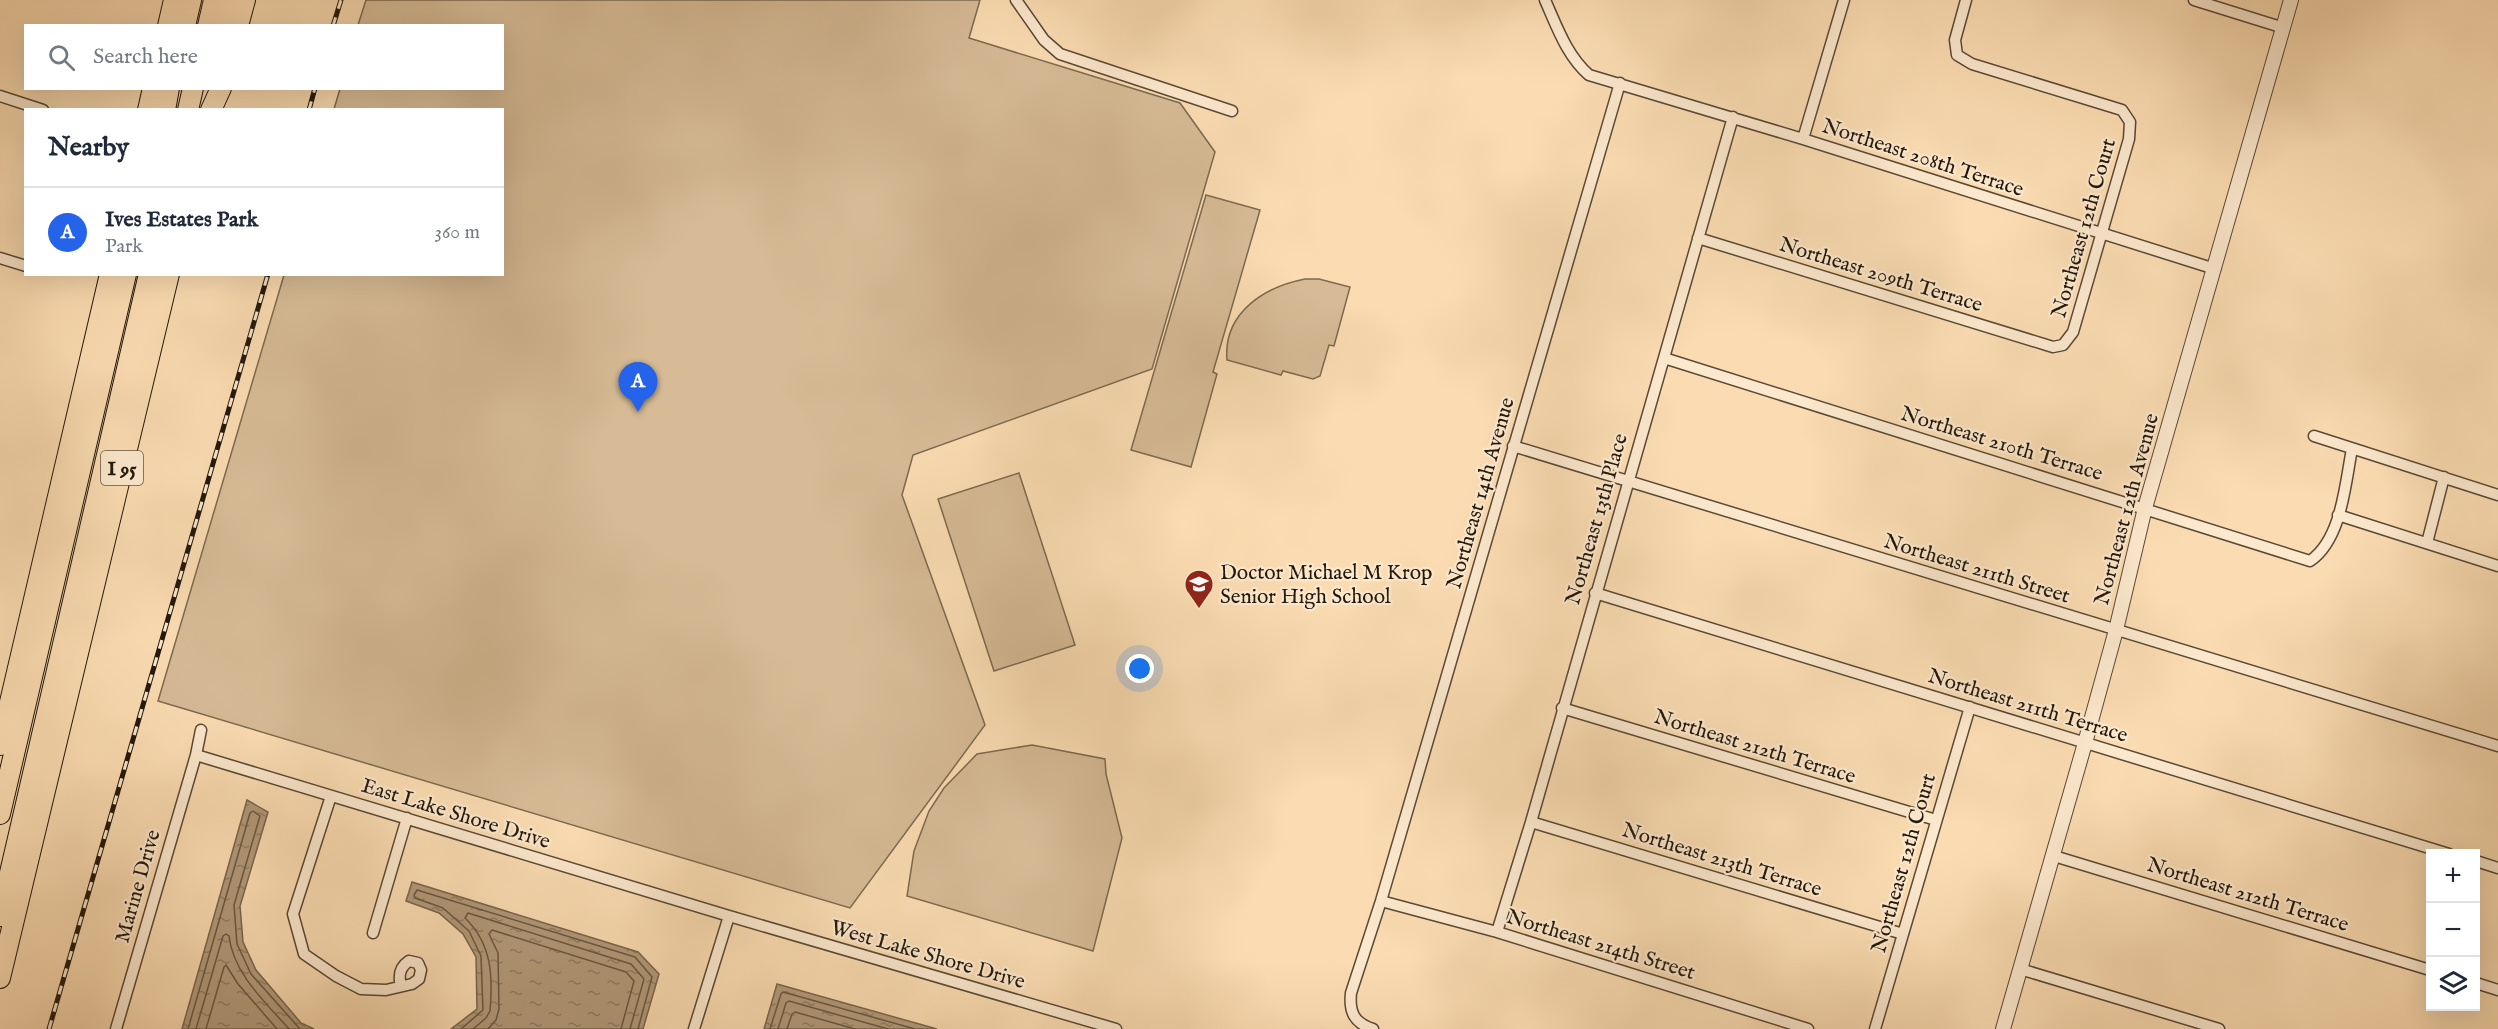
<!DOCTYPE html>
<meta charset="utf-8">
<style>
body{margin:0;font-family:"IM FELL English",serif;background:#f6f6f7;color:#1f2937}
.controls{position:absolute;right:18px;bottom:18px;display:grid;overflow:hidden;border-radius:0px;box-shadow:0 6px 24px #0002}
.controls button{width:54px;height:54px;display:grid;place-items:center;padding:0;border:0;border-bottom:2px solid #e0e1e3;background:#fff;color:#1f2937;font:30px sans-serif}
.you{position:absolute;left:1140px;top:669px;width:21px;height:21px;margin:-15px;border:4px solid #fff;border-radius:50%;background:#1a73e8;box-shadow:0 0 0 9px #1a73e833}
.badge{display:grid;place-items:center;width:39px;height:39px;border-radius:50%;background:#2563eb;color:#fff;font-size:20px;font-weight:700}
.pin{position:absolute;translate:-50% -50px;filter:drop-shadow(0 2px 3px #0008)}
.pin::after{content:'';position:absolute;top:32px;width:21px;height:18px;background:inherit;clip-path:polygon(0 0,100% 0,50% 100%)}
.list{margin:0;padding:0;list-style:none}
h2{display:flex;justify-content:space-between;align-items:center;height:78px;margin:0;padding:0 24px;font-size:26px}
h2 small{font-size:20px;font-weight:400;color:#747a83}
.list li{display:grid;grid-template-columns:39px 1fr auto;gap:18px;align-items:center;box-sizing:border-box;height:90px;padding:0 24px;border-top:2px solid #e0e1e3}
.list b{display:block;font-size:22px;white-space:nowrap}
.list p{margin:0;font-size:20px;white-space:nowrap;color:#747a83}
.list em{font-size:20px;font-style:normal;color:#747a83}
.icon{flex:none;width:33px;height:33px;fill:none;stroke:currentColor;stroke-width:2;stroke-linecap:round;stroke-linejoin:round}
.map{position:relative;flex:none;width:2498px;height:1029px;overflow:hidden}
.search{position:absolute;background:#fff;box-shadow:0 6px 24px #0002;left:24px;top:24px;width:480px;height:66px;display:flex;align-items:center;gap:15px;box-sizing:border-box;padding:0 21px;border-radius:0px;color:#747a83;font-size:22px}
.panel{position:absolute;background:#fff;box-shadow:0 6px 24px #0002;left:24px;top:108px;width:480px;height:168px;border-radius:0px}
.map>svg:first-child{display:block}
</style>
<div class="map">
<svg width="2498" height="1029" viewBox="0 0 2498 1029">
<defs>
<pattern id="water-ripples" width="26" height="14" patternUnits="userSpaceOnUse" patternTransform="scale(1.5)"><rect width="26" height="14" fill="#b29979"/><path d="M2 4q2-2 4 0t4 0M15 11q2-2 4 0t4 0" fill="none" stroke="#907c61"/></pattern>
</defs>
<rect width="100%" height="100%" fill="#fbdcb2"/>
<filter id="stains"><feTurbulence type="fractalNoise" baseFrequency=".00333" numOctaves="4"/><feColorMatrix values="0 0 0 0 .2 0 0 0 0 .09 0 0 0 0 .02 0 0 0 .5 -.17"/></filter>
<radialGradient id="worn" r=".72"><stop offset=".6" stop-color="#630" stop-opacity="0"/><stop offset="1" stop-color="#630" stop-opacity=".3"/></radialGradient>
<path fill="#d6bb96" stroke="#7c6a50" stroke-width="1.5" d="M366,0H980L969,38L1180,103L1215,152L1152,369L913,455L902,495L985,725L850,908L158,701L284,275L502,274V110L334,109L340,89L502,88V26L358,25Z
M1206,195L1260,210L1213,372L1217,374L1191,467L1131,450Z
M1305,279H1319L1350,287L1334,346L1329,345L1320,376L1313,379L1283,371L1281,375L1227,360C1223,313 1264,287 1305,279Z
M1019,473L1075,645L994,671L938,499Z
M1032,745L1105,759L1106,774L1122,838L1093,951L907,896L914,851L929,811L944,788L977,754Z"/>
<path fill="url(#water-ripples)" stroke="#79654d" stroke-width="1.5" d="M247,800L268,812L240,906L243,942L256,970L301,1023L314,1029H182Z
M412,882L638,952L659,974L643,1029H451L477,1009L476,957L463,934L439,913L406,901Z
M777,984L937,1029H764Z"/>
<g fill="none" stroke-linecap="round" stroke-linejoin="round">
<path stroke="#6a5842" stroke-width="1.5" d="M188,1029L250,813L253,811L260,816L234,905L237,944L251,974L300,1029
M196,1029L223,936L226,934L229,936C233,973 265,1002 289,1029
M206,1029L224,967L226,965L238,984L277,1029
M461,1029L483,1010L481,956L469,931L443,908L415,898L414,895L417,890L635,957L652,977L638,1029
M473,1029L486,1018L490,1011C493,976 492,944 465,918L468,913L631,964L644,979L630,1029
M488,1029L496,1020L499,1009L498,953L489,934L492,930L626,972L634,981L621,1029
M770,1029L781,994L783,992L915,1029
M778,1029L786,1003L789,1001L888,1029
M787,1029L792,1014L795,1012L855,1029"/>
<g stroke="#594935" stroke-width="13">
<path id="minor" d="M1016,0L1044,40L1060,54L1232,111
M1545,0C1557,27 1567,56 1589,75L1803,139L2215,269
M2194,0L2284,28
M0,96L43,110
M1803,139L1844,0
M1698,238L2053,347L2063,345L2073,332L2129,139L2130,122L2122,110L1972,64L1957,55L1955,40L1966,0
M0,258L26,266
M1664,358L2310,561C2342,539 2345,484 2352,449
M2314,436L2498,495
M1513,446L2498,746
M2338,515L2498,566
M2427,543L2444,477
M1595,593L2449,854
M1562,708L1936,820
M201,730L196,755L729,916L1116,1029
M331,796L293,914L304,954L336,976L361,989L386,990L412,984L419,979L421,970L418,963L409,961C400,967 398,975 401,986
M1531,822L1903,934
M2054,856L2430,970
M2476,861L2498,868
M1381,901L1497,932L1808,1029
M1497,932L1531,822L1733,117
M373,933L407,818
M2020,969L2219,1029
M2476,983L2498,990
M116,1029L196,755
M694,1029L729,916
M1373,1029C1354,1023 1349,1012 1351,993L1381,901L1620,83
M1875,1029L1970,707"/>
</g>
<g stroke="#594935" stroke-width="16">
<path id="tertiary" d="M2003,1029L2085,743L2116,630L2145,508L2291,0"/>
</g>
<g stroke="#23180b" stroke-width="22">
<path id="motorway" d="M168,26L174,0
M185,26L191,0
M208,26L214,0
M224,26L230,0
M238,26L245,0
M148,110L153,88
M165,110L169,88
M188,110L193,88
M211,110L221,88
M0,745L110,274
M0,814L126,274
M0,916L149,274
M0,978L169,274"/>
</g>
<use href="#minor" stroke="#fce8cd" stroke-width="10"/>
<use href="#tertiary" stroke="#fce8cd" stroke-width="14"/>
<use href="#motorway" stroke="#fbdcb2" stroke-width="20"/>
<g stroke="#23180b" stroke-width="5">
<path id="rail" d="M333,26L341,0
M309,110L315,88
M49,1029L268,274"/>
</g>
<use href="#rail" stroke="#fce8cd" stroke-width="3" stroke-dasharray="9" stroke-linecap="butt"/>
</g>
<defs>
<g id="school-pin" transform="scale(1.5)"><path d="M0 17L-7.5 6A9.5 9.5 0 1 1 7.5 6Z" fill="#8f2418" stroke="#fce8cd"/><path d="M0-5L7-2L0 1L-7-2ZM-4 1L0 2.5L4 1V4Q0 6-4 4Z" fill="#fff"/></g>
</defs>
<g fill-rule="evenodd">
<use href="#school-pin" x="1199" y="584"/>
</g>
<g text-anchor="middle" stroke-width="4.5" stroke-linejoin="round" paint-order="stroke">
<rect fill="#fce8cd" stroke="#645645" stroke-width="1.5" x="101" y="451" width="42" height="34" rx="4.5"/>
<g font-size="20" font-weight="bold" fill="#23180b">
<text x="122" y="475">I 95</text>
</g>
<g font-size="21" fill="#23180b" stroke="#fce8cd">
<text transform="translate(1923 157) rotate(18)" y="7">Northeast 208th Terrace</text>
<text transform="translate(2083 228) rotate(-74)" y="7">Northeast 12th Court</text>
<text transform="translate(1881 274) rotate(17)" y="7">Northeast 209th Terrace</text>
<text transform="translate(2002 443) rotate(17)" y="7">Northeast 210th Terrace</text>
<text transform="translate(1480 493) rotate(-74)" y="7">Northeast 14th Avenue</text>
<text transform="translate(2126 509) rotate(-75)" y="7">Northeast 12th Avenue</text>
<text transform="translate(1596 519) rotate(-74)" y="7">Northeast 13th Place</text>
<text transform="translate(1977 568) rotate(17)" y="7">Northeast 211th Street</text>
<text transform="translate(2028 705) rotate(17)" y="7">Northeast 211th Terrace</text>
<text transform="translate(1755 746) rotate(17)" y="7">Northeast 212th Terrace</text>
<text transform="translate(456 813) rotate(17)" y="7">East Lake Shore Drive</text>
<text transform="translate(1722 859) rotate(17)" y="7">Northeast 213th Terrace</text>
<text transform="translate(1903 863) rotate(-74)" y="7">Northeast 12th Court</text>
<text transform="translate(137 886) rotate(-74)" y="7">Marine Drive</text>
<text transform="translate(2248 894) rotate(17)" y="7">Northeast 212th Terrace</text>
<text transform="translate(1601 944) rotate(17)" y="7">Northeast 214th Street</text>
<text transform="translate(928 954) rotate(16)" y="7">West Lake Shore Drive</text>
</g>
<g font-size="21" fill="#23180b" stroke="#fce8cd" text-anchor="start">
<text x="1220" y="579">Doctor Michael M Krop<tspan x="1220" dy="24">Senior High School</tspan></text>
</g>
</g>
<rect width="100%" height="100%" filter="url(#stains)"/>
<rect width="100%" height="100%" fill="url(#worn)"/>
</svg>
<div class="controls">
<button>+</button>
<button>−</button>
<button><svg class="icon" aria-label="layers" viewBox="0 0 24 24"><path d="M12 4l9 5-9 5-9-5zM3 14l9 5 9-5"/></svg></button>
</div>
<div class="you"></div>
<div class="pin badge" style="left:638px;top:412px">A</div>
<div class="search"><svg class="icon" aria-label="search" viewBox="0 0 24 24"><circle cx="10" cy="10" r="6"/><path d="M15 15l6 6"/></svg>Search here</div>
<section class="panel">
<h2>Nearby<small></small></h2>
<ul class="list">
<li><span class="badge">A</span><div><b>Ives Estates Park</b><p>Park</p></div><em>360 m</em></li>
</ul>
</section>
</div>
